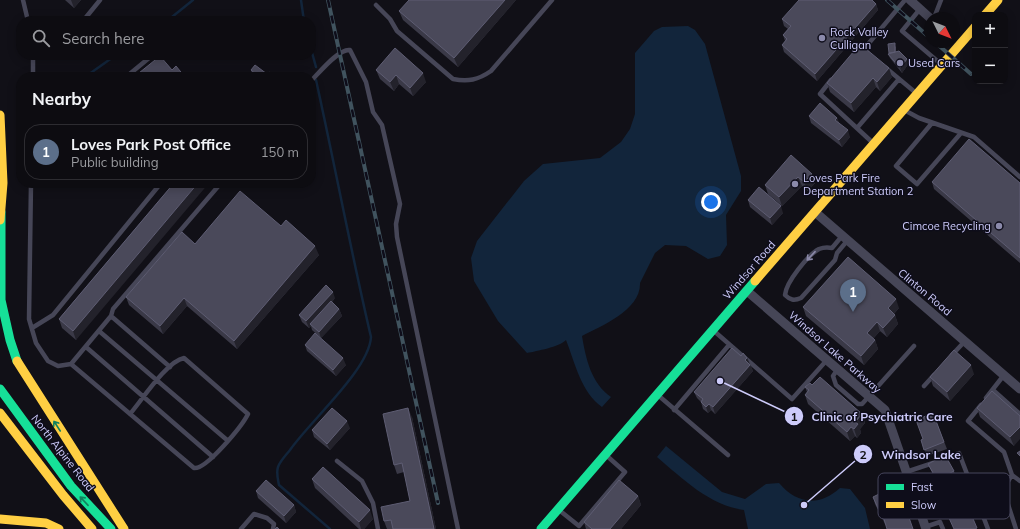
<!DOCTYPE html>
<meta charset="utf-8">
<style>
body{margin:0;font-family:Mulish,sans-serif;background:#16151a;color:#f1f3f6}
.controls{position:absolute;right:12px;top:12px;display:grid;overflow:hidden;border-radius:8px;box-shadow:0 2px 10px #0003}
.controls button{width:36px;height:36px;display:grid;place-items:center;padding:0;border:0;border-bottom:1px solid #2d2c31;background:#0d0c11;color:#f1f3f6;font:20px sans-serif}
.compass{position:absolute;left:924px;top:12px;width:36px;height:36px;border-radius:50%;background:#0d0c11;box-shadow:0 2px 10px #0003;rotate:132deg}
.you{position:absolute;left:711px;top:202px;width:14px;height:14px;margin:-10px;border:3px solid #fff;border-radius:50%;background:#1a73e8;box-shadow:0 0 0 6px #1a73e833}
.badge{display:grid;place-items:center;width:26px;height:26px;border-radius:50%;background:#ea580c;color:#fff;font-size:13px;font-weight:700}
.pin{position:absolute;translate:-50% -33px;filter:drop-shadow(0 1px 2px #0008)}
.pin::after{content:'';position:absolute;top:21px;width:14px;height:12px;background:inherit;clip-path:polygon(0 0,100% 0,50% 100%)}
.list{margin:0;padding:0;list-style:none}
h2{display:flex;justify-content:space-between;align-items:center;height:52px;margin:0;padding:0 16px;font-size:17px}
h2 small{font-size:13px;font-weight:400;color:#9a9b9f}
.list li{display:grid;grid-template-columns:26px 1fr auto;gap:12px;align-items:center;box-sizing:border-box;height:56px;margin:0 8px 8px;padding:0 8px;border:1px solid #2d2c31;border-radius:16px}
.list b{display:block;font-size:15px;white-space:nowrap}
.list p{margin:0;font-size:13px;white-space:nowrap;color:#9a9b9f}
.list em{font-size:13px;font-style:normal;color:#9a9b9f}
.icon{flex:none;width:22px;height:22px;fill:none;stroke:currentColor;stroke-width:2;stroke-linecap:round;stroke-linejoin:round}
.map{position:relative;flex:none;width:1020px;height:529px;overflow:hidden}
.search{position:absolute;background:#0d0c11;box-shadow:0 2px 10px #0003;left:16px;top:16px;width:300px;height:44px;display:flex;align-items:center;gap:10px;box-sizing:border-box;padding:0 14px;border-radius:16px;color:#9a9b9f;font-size:15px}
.panel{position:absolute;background:#0d0c11;box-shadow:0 2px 10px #0003;left:16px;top:72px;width:300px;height:116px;border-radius:16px}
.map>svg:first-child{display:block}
</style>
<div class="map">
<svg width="1020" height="529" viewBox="0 0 1020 529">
<rect width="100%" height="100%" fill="#111017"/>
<path fill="#12253b" d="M688,26L695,30L705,44L741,176V191L726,215L727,245L720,256L708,259L686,246L665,245L655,253L640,283C641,310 601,326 582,336C586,359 591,383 611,397L602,407C581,392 575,363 566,340C559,347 537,351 527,353L498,321L474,281L471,258L477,241L524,181L543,164L600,158L621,142L630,129L635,114V53L654,31L662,27Z
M666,446L722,492L745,499L766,484L779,483C797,504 819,507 840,488L850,489L865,508L870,529H748L744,510C709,505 683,479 657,457Z"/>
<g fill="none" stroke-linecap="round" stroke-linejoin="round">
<path stroke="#12253b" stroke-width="2.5" d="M301,0L304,21
M167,21L193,0
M311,49L316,67
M85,77L116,55
M316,80C335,166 351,252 371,337C369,370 310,421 290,450C286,455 280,461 278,467C276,473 278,480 279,485L330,529"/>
<path stroke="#464657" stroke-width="4.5" d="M23,0L28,21
M376,5L390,19L397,31L453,79C468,82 478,80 491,71L552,0
M920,9L902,31L942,65
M934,18L941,0
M83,21L100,0
M867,52L864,49L905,0
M886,68L916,93
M33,77V55
M126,77L149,58
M831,80L820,94L873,143
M311,81C319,73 339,48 350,50L366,82L373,112L382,125L400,204L396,224L397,237L458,529
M906,111L919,118L974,137L1020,177
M932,123L896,166L917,184L961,133
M857,128L899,79
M31,183L29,319L36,343L48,361L58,366L71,364L111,316
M842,236L832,248C827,247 824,247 819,249C808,255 786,282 785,295C790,300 794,301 801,298L835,260L837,253L847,241
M32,328L53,315L161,183
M99,331L227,440
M714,331L792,399L826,361
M86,347L213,457
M952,355L965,341
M71,364L194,468C206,470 242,426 248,414L184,358C167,361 142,400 130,414
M170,367L111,316L113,309L221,183
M837,370L833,376L836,385L858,404H862L914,346
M924,386L934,375
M993,390L1020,414
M659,396L728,455
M986,398L1004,375
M674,410L729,345
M942,459L959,453L988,529
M337,461L362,481L373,503L378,529
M906,472L933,463
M1012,475L1020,481
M1003,489L1016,529
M960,503L1003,489L1012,475L1004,452L968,421L981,405
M559,510L579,526L625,472L607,456
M921,516L949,507
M925,527L940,522L943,529
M241,529L254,514L267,518L274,524L273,529"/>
<path stroke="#464657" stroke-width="9" d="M910,0L930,18
M815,212L1020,389
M747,291L885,410L926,529"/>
<path stroke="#16e098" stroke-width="9" d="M1,212V300L10,340L17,361
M0,389L71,486L111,529
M541,529L755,281"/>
<path stroke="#ffcf43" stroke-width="9" d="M985,15L998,0
M0,115L3,183L0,220
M755,281L975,27
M17,361L124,529
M0,413L63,495L92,529
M0,519L46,523L59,529"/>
<g stroke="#40535e" stroke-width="4">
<path id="rail" d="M328,0L438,503
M887,0L930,38
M935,42L971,74"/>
</g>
<use href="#rail" stroke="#0e0d1a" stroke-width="2.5" stroke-dasharray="8" stroke-linecap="butt"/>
</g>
<path fill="#3a3947" d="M65,0H81L74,8Z
M516,0L458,67L403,20L399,11Z
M876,4L878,10L817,81L784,52L782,45L785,41L783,35L788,29L784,26L782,19Z
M896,46V52L909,63L902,73L890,58L888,54Z
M251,70L267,74L275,77H253Z
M376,70L426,82L413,96L399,84L394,91L380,79Z
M892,77L880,91L876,87L854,112L830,92L827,83Z
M809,116L837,118L839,123L850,137L842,147L811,123Z
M812,174L815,183L808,191L802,186L782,206L768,194L765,185Z
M932,182L1020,183V263L934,189Z
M174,183L76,340L62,328L59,319Z
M748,200L783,213L772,225L750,207Z
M281,226L319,255L237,349L187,306L163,334L129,305L126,297L195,244Z
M335,298L332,302L339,309L342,316L321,338L312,330L311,326L309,328L302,322L299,315Z
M803,307L899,308L894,314L895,315L898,324L887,337L880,331L873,339L875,340L878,349L864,365L806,316Z
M305,345L346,365L336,376L307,351Z
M741,356L747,358L753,371L715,414L711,410L708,413L703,409L701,402L697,398L694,392Z
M974,374L950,401L933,386L930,377Z
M805,387L862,414L865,423L860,429L861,433L857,438L855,436L850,441L808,404L805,395L807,392Z
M977,408L1020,416L1014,446L980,417Z
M933,413L947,449L927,456L921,440L923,439Z
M412,417L436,529H387L384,521L410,501L404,472L397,474L394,465Z
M350,428L330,450L314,437L312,430Z
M928,464L954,471L956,478L953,480L957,479L962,492L944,498L940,487L931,470Z
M312,479L373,519L364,529H359L315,488Z
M256,491L294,505L296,512L286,523L258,498Z
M638,496L641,505L621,529H586L584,522Z
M873,497L905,506L910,518L885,524L875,504Z"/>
<path fill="#23222b" d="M71,0H81L74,8Z
M505,0H516L458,67L454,58Z
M876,4L878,10L817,81L815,74Z
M907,59L909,63L902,73L900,68Z
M889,68L892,77L880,91L877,82Z
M423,73L426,82L413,96L410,88Z
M396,75L399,84L394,91L390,82Z
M873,78L876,87L854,112L851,103Z
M837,118L840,124L835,120Z
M848,130L850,137L842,147L839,140Z
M812,174L815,183L808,191L804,182Z
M798,177L802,186L782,206L779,197Z
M198,183H209L76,340L73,331Z
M781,206L783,213L772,225L770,218Z
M315,246L319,255L237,349L234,341Z
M333,292L335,298L311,325L310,324L311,326L309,328L306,321Z
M184,298L187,306L163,334L160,326Z
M896,299L899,308L891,317L888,308Z
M339,309L342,316L321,338L319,332Z
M895,315L898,324L887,337L883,328Z
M877,322L880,331L870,342L867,333Z
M875,340L878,349L864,365L861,356Z
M343,358L346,365L336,376L333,370Z
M747,358L750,364L745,360Z
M750,365L753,371L715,414L713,407Z
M971,365L974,374L950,401L947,392Z
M709,404L711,410L708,413L706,407Z
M408,408L412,417L436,529H434Z
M862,414L865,423L860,429L861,433L857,438L854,429L855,422Z
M347,421L350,428L330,450L327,444Z
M851,427L855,436L850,441L847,432Z
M1020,427V439L1014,446L1010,437Z
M638,496L641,505L621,529H610Z
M294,505L296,512L286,523L284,516Z
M370,510L373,519L364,529H361L359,522Z"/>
<path fill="#4a495a" stroke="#5e5d73" d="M409,0H505L454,58L399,11Z
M799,0H872L876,4L815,74L782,45L787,39L783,35L791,26L782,19Z
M895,43V52L889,53L888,44Z
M860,44L889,68L877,82L873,78L851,103L827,83Z
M395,48L423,73L410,88L396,75L390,82L376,70Z
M899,51L907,59L900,68L888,54Z
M160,56L172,70L176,66L185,77H134Z
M255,65L267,74L269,72L275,77H259L251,70Z
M280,74L283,77H278Z
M820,103L837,118L835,120L848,130L839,140L809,116Z
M969,139L1020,183V258L932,182Z
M791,155L812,174L804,182L798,177L779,197L765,185Z
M174,183H198L73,331L59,319Z
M759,187L781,206L770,218L748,200Z
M240,191L281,226L286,220L315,246L234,341L184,298L160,326L126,297L182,232L195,244Z
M848,257L896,299L888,308L895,315L883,328L877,322L867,333L875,340L861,356L803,307Z
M326,285L333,292L306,321L299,315Z
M331,301L339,309L319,332L310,324Z
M315,333L343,358L333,370L305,345Z
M732,348L741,356L743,353L747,358L745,360L750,365L713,407L709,404L706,407L701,402L703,399L694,392Z
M954,350L971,365L947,392L930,377Z
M820,377L862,414L855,422L858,424L854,429L851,427L847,432L805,395L809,390L805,387L810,383L812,385Z
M992,391L1020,416V427L1010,437L977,408Z
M332,408L347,421L327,444L312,430Z
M408,408L434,529H393L391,520L384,521L381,507L410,501L402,463L394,465L383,414Z
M933,413L944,442L924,450L921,440L923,439L916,420Z
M1020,451V456L1017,453Z
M945,455L954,471L937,480L928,464Z
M323,467L370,510L359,522L312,479Z
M266,480L294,505L284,516L256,491Z
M619,480L638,496L610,529H592L584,522Z
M895,486L905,506L882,517L873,497Z
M964,498L977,528L975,529H954L944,507Z
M907,512L913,529H887L884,519Z
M277,527L279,529H275Z"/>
<defs><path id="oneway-shaft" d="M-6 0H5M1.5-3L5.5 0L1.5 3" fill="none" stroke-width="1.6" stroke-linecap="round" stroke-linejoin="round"/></defs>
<use stroke="#8a88a8" href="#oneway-shaft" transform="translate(811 256) rotate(133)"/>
<g stroke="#12815f">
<use href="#oneway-shaft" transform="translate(57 426) rotate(-123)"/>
<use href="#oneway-shaft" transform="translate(84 501) rotate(-133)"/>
</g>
<g fill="#8b8aab" stroke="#0e0d1a" stroke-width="1.5">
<circle cx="822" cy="38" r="4"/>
<circle cx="900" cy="63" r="4"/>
<circle cx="795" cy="184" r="4"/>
<circle cx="999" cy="226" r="4"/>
</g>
<g text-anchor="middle" stroke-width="3" stroke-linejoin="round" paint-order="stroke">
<g font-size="11" fill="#cdcbfa" stroke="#0e0d1a" text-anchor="start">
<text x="830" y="36">Rock Valley<tspan x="830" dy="13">Culligan</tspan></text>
<text x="908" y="67">Used Cars</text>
<text x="803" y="182">Loves Park Fire<tspan x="803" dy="13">Department Station 2</tspan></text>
<text x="991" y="230" text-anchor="end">Cimcoe Recycling</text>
</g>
<g font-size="11" fill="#cdcbfa" stroke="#0e0d1a">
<text transform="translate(749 270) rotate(-49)" y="4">Windsor Road</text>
<text transform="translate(925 292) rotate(40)" y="4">Clinton Road</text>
<text transform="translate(835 352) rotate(41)" y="4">Windsor Lake Parkway</text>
<text transform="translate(63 453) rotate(52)" y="4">North Alpine Road</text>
</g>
</g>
<rect x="878" y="473" width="132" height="46" rx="6" fill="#0e0d1a" stroke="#47465d" stroke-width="1"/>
<rect x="886" y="484" width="18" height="6" fill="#16e098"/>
<rect x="886" y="502" width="18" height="6" fill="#ffcf43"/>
<g font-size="11" fill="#cdcbfa">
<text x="911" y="491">Fast</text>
<text x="911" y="509">Slow</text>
</g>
<path fill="none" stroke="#cdcbfa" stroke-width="1.5" d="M720 381L794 416M804 505L863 454"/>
<g fill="#cdcbfa" stroke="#0e0d1a" stroke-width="1.5">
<circle cx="720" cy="381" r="4"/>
<circle cx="804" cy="505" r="4"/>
<circle cx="794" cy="416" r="10"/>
<circle cx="863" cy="454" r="10"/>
</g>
<g font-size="12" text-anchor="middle" font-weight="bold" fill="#111">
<text x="794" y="421">1</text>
<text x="863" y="459">2</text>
</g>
<g font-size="12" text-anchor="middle" font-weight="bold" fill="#cdcbfa" stroke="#0e0d1a" stroke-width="3" stroke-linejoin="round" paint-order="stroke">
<text x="882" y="421">Clinic of Psychiatric Care</text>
<text x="921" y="459">Windsor Lake</text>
</g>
</svg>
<div class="controls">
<button>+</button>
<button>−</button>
</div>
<svg class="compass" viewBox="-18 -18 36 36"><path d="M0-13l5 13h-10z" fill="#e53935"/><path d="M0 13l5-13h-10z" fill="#9a9b9f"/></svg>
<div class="you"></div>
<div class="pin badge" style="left:853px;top:312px;background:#5c6f8a">1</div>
<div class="search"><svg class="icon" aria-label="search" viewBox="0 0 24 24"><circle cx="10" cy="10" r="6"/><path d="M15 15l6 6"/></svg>Search here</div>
<section class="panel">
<h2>Nearby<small></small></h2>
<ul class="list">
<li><span class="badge" style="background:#5c6f8a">1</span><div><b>Loves Park Post Office</b><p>Public building</p></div><em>150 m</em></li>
</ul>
</section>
</div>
